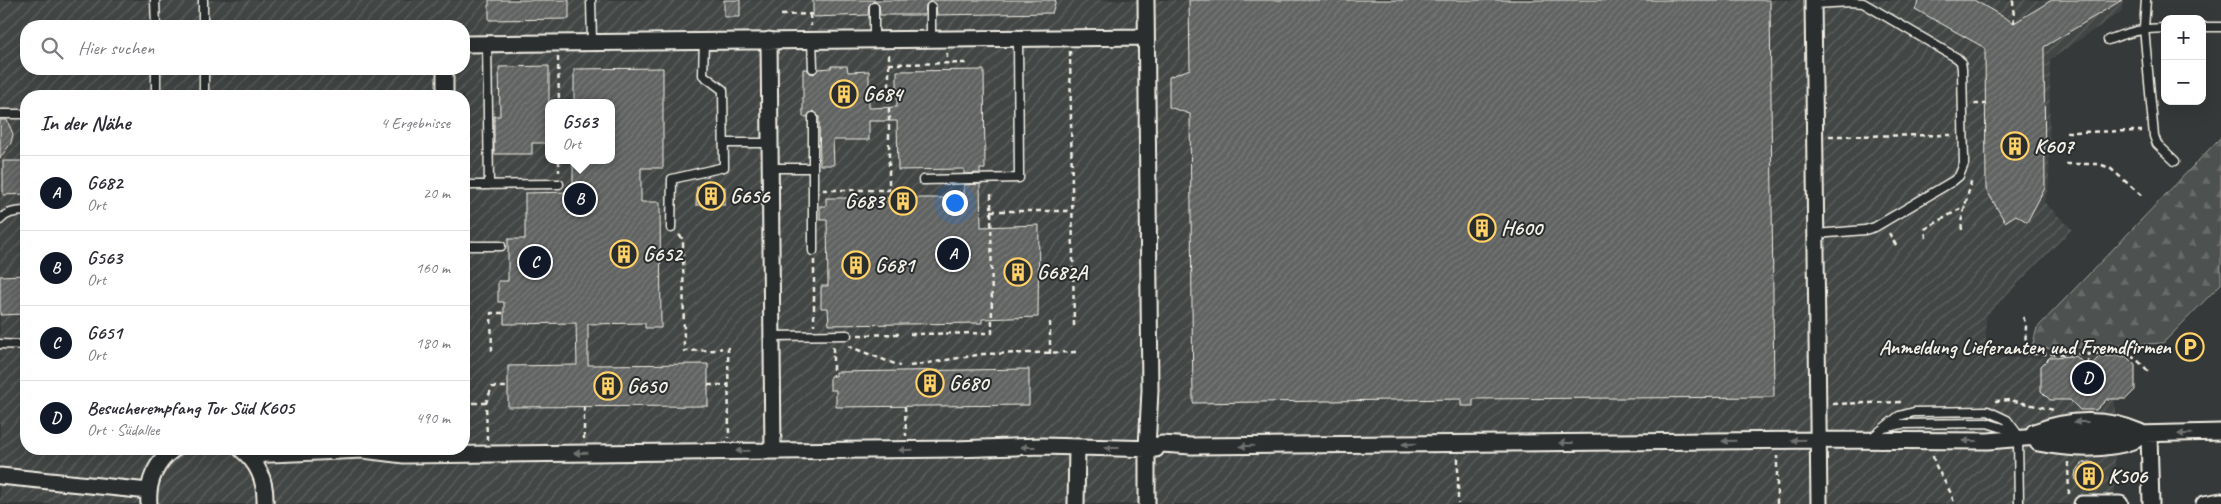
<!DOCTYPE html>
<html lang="de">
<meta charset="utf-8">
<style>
body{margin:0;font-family:Caveat,sans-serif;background:#f7f7f7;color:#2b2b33}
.controls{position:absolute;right:15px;top:15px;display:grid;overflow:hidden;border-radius:10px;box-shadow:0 5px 20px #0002}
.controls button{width:45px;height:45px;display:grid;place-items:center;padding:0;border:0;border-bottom:1px solid #e1e1e2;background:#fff;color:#2b2b33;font:25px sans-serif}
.you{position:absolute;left:954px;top:202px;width:18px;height:18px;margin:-12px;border:4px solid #fff;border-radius:50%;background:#1a73e8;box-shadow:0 0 0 8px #1a73e833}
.badge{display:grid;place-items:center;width:32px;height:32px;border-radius:50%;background:#111827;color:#fff;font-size:16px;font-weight:700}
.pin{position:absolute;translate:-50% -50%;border:2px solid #fff;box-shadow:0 1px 5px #0006}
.popup{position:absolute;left:545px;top:99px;width:70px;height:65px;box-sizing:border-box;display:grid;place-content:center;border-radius:10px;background:#fff;filter:drop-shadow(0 1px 4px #0005);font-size:16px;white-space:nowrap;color:#7c7c81}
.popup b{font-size:19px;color:#2b2b33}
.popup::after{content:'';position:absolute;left:50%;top:100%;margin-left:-10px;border:10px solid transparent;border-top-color:#fff}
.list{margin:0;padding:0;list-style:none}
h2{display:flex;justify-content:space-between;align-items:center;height:65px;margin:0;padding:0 20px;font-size:21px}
h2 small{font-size:16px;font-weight:400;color:#7c7c81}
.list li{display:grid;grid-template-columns:32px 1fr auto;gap:15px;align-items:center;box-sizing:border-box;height:75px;padding:0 20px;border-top:1px solid #e1e1e2}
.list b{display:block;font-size:19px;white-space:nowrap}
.list p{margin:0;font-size:16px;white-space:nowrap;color:#7c7c81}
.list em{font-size:16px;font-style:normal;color:#7c7c81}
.icon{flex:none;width:28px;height:28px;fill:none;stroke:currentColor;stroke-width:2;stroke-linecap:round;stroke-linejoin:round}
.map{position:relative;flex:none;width:2221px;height:504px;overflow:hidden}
.search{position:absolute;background:#fff;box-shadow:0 5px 20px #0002;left:20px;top:20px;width:450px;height:55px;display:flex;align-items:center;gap:12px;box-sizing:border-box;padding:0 18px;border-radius:20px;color:#7c7c81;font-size:19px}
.panel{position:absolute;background:#fff;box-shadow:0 5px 20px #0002;left:20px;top:90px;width:450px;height:365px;border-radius:20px}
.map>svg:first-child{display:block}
</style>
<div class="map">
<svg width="2221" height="504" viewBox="0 0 2221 504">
<defs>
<pattern id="industrial-furrows" width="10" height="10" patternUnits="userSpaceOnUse" patternTransform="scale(1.25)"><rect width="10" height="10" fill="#434645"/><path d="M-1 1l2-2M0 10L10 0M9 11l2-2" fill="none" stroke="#5f6160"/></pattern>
<pattern id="forest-firs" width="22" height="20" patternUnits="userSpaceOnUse" patternTransform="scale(1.25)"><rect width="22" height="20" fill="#4e514f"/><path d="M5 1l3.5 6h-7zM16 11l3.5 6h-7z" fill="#686a68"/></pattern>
<pattern id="building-hatch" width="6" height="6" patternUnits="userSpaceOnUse" patternTransform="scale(1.25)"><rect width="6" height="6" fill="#616362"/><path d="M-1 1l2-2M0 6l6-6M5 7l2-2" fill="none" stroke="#787a78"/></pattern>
</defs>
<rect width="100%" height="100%" fill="#363939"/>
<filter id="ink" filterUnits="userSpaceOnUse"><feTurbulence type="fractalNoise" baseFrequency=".02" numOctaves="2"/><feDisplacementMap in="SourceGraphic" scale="10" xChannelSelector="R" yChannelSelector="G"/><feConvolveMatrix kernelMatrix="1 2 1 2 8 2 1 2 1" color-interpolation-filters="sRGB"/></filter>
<g filter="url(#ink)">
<path fill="url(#industrial-furrows)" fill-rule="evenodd" d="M0,0H2123V10L2050,60L2049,185L2044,202L2072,229L1986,316V345L2000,358L2126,356L2135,365V390L2126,399L2115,400V504H0ZM26,26H464V69H26ZM26,96H464V449H26ZM549,103H611V160H549Z"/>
<path fill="url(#forest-firs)" stroke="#a1a19c" d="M2221,137V284L2163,343L2054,349L2032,347L2037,328Z"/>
<path fill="url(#building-hatch)" stroke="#f4f1e8" d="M489,0H569V19L489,20Z
M724,0H740V17H724Z
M813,0H1056L1052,13L937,15L936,5L931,1L926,5L925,15H880L879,5L874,1L869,5L868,15L813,17Z
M1189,0H1770L1774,397L1473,399V406H1461V399L1193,403L1190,114L1169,107V77L1190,69Z
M1920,0H1974L2014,23L2052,0H2122L2044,47L2045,188L2027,222L2016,215L2005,222L1986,189L1985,48L1915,9Z
M549,66V143H532V154H494V116H500L499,67Z
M831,66H847L848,72L869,71V108L897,107V71L984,70L985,169H980V173L964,174V169L898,170L897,121H869V140H833L834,165H820L819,117L813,111L807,117H803V69H807L810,73L814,74L818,69L831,68Z
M663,68V168H641V202H660L661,328H645V323L588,324V365L708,364V406L508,407V366L577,365L576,323L504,324V302H498V281H508V239H525V193L573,192V160H611V103H574V69Z
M0,120H7L13,134L11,143L0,158Z
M3,161H26V194L3,195Z
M980,184L981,227L1039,225L1038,317L982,319V323L829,325L828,308H821V286H828L827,220H820V206H826V198H964V185Z
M697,187H725V205H696Z
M26,275V314L0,315V276Z
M2076,356L2088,368L2100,356H2126L2135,365V390L2126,399H2107L2096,410H2080L2070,400H2050L2041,391V366L2050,357Z
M1029,369V405L836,407V390H830V376H836V372Z
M2075 476a14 14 0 1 1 28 0a14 14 0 1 1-28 0Z"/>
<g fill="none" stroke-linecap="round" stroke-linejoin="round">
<g stroke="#f4f1e8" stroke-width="11">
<path id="service" d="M155,0L156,26
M203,0V26
M591,0L592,42
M2146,0L2144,28L2154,136L2157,144L2175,161
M1813,4L1851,2L1863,3L1957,58L1961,62L1962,69L1964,164L1959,176L1953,181L1875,227L1865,230L1816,234
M931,7V39
M2202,27H2221
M812,40L813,68
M874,40V7
M2108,40C2127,32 2144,28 2165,28
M487,44L489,185
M156,69V96
M204,69V96
M0,114H26
M724,143H770
M770,168H813V117
M813,168V251
M923,180L1019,178L1018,39
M464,185L559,184
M0,220C6,212 17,211 26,211
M671,228L672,179L724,167L723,90L703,75L704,41
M464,246H501
M772,336L847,335
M0,344L26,345
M1884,428L1902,424L1987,423L2016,432L2018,439L2019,504
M1870,439L1899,416L1914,412L1988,411L2007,420L2016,432"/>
</g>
<g stroke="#f4f1e8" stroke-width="19">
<path id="minor" d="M1146,0L1150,390L1147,448V504
M1813,0L1819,504
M769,40L773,451
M464,44L1146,37
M445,69V96
M2034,432C2068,419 2106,417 2140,432
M2149,435L2151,504
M2038,443C2069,449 2105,452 2136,440
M1147,448L1162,444L1191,446L1819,440L1988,441L2050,436L2221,432
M242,450C259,464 266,482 265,504
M248,455L363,450L404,455L955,449L1042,446L1156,449
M0,476L149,491
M149,504C147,482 156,462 174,449
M1076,504L1077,448
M2082,504H2120
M2204,504L2221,501"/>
</g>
<path stroke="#f4f1e8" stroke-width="2.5" stroke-dasharray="5 4" stroke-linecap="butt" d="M2013,0L2014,23
M810,14L811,26
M781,15L813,14
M1070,51L1074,327
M947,53V64
M889,54V118L891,117
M558,57L559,103
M889,64L967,63
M1974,104H1985
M2066,132L2142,131
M1829,136L1953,135
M559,160V172
M2066,164H2099L2110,168L2141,195
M823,190H889V118
M991,211H1072
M1962,230L1961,222L1972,178
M1889,233L1897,247
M679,235L683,239L684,351L717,350L722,348
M1926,238L1925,229L1965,206
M814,260V325
M2023,317L2026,325L2025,354H2088
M910,334L992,333L991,190
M858,335L899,334
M848,346L900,366
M728,347L729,438
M833,347V376
M492,351L491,313H504
M1050,354V323L1053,319
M2088,365V354C2119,353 2127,347 2148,371
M910,366L983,354L1077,352
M708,385H728
M1995,401L2010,400L2054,410
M464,403H486
M1833,404L1902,402
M905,406L906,436
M584,407V439
M487,440L486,403L492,387H508
M1933,456C1936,473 1951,486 1954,504
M1458,458V504
M2068,462L2069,497
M1777,504V456"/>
<use href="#service" stroke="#2a2d2e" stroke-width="8"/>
<use href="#minor" stroke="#2a2d2e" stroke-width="15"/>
</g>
<defs><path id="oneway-solid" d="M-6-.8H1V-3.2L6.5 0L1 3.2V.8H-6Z" transform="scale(1.25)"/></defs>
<g fill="#71726f">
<use href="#oneway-solid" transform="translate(2081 422) rotate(180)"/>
<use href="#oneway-solid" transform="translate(2185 434) rotate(179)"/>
<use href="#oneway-solid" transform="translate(1798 440) rotate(179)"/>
<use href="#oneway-solid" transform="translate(1729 441) rotate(179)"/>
<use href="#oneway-solid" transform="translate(1970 441) rotate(-180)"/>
<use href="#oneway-solid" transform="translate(1566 443) rotate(180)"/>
<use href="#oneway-solid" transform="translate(1409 444) rotate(179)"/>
<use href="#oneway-solid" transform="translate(1247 446) rotate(179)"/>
<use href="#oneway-solid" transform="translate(1028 447) rotate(180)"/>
<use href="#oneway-solid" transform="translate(1112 448) rotate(180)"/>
<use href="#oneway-solid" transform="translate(906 450) rotate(179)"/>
<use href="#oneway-solid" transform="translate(743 451) rotate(179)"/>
<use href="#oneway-solid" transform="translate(581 453) rotate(179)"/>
</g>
</g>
<defs>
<g id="building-ring" transform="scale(1.4375)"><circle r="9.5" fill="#2a2d2e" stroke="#ffd166" stroke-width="1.5"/><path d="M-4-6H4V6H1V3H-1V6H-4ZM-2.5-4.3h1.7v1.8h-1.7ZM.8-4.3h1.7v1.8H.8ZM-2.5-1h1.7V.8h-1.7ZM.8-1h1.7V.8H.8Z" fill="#ffd166"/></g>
<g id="parking-ring" transform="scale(1.4375)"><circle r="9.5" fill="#2a2d2e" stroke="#ffd166" stroke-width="1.5"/><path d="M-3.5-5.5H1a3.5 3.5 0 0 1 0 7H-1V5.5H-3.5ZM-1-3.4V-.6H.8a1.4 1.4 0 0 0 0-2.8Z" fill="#ffd166"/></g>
</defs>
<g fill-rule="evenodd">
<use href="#building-ring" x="844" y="94"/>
<use href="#building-ring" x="2015" y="146"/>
<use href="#building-ring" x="711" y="196"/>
<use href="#building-ring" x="903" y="201"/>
<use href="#building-ring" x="1482" y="228"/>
<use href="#building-ring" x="624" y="254"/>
<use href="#building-ring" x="856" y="265"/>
<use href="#building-ring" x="1018" y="272"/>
<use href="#parking-ring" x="2190" y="347"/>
<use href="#building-ring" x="930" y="383"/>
<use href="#building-ring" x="608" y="386"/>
<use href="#building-ring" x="2089" y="476"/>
</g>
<g text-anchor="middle" stroke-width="4" stroke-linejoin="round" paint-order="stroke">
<g font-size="21" font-weight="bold" fill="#f4f1e8" stroke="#2a2d2e" text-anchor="start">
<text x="863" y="101">G684</text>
<text x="2034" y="153">K607</text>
<text x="730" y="203">G656</text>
<text x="884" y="208" text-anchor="end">G683</text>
<text x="1501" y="235">H600</text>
<text x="643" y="261">G652</text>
<text x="875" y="272">G681</text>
<text x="1037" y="279">G682A</text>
<text x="2171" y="354" text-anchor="end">Anmeldung Lieferanten und Fremdfirmen</text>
<text x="949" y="390">G680</text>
<text x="627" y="393">G650</text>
<text x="2108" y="483">K506</text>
</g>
</g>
</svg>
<div class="controls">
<button>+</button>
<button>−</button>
</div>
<div class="you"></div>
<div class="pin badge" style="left:953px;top:254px">A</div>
<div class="pin badge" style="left:580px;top:199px">B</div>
<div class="popup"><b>G563</b>Ort</div>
<div class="pin badge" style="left:535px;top:262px">C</div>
<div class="pin badge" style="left:2088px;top:378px">D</div>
<div class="search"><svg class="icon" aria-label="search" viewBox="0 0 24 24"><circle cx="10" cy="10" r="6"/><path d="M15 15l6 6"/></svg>Hier suchen</div>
<section class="panel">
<h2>In der Nähe<small>4 Ergebnisse</small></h2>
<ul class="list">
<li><span class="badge">A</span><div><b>G682</b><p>Ort</p></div><em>20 m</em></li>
<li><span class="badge">B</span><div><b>G563</b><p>Ort</p></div><em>160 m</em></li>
<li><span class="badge">C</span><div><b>G651</b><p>Ort</p></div><em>180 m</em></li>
<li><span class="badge">D</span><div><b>Besucherempfang Tor Süd K605</b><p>Ort · Südallee</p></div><em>490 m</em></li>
</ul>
</section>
</div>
